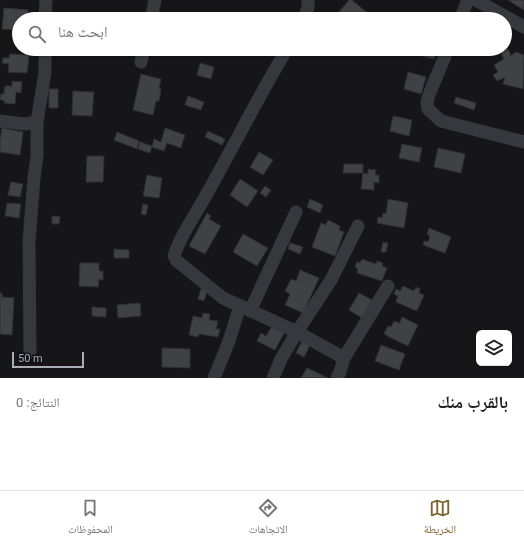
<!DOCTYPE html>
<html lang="ar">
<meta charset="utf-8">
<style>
body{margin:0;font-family:Roboto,"Noto Naskh Arabic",sans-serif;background:#f2f2f2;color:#202124;direction:rtl}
.controls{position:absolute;right:12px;bottom:12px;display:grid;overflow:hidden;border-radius:6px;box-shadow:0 1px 3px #0004}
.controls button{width:36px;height:36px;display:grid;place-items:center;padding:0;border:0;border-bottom:1px solid #e0e0e0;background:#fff;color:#202124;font:20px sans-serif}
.scale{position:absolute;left:12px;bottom:10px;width:72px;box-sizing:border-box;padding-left:4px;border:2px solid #a8adb8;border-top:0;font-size:11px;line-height:14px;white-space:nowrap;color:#a8adb8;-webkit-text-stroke:3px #111113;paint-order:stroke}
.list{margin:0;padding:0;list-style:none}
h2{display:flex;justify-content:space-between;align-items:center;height:52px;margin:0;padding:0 16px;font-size:17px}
h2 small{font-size:13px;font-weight:400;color:#757577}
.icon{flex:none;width:22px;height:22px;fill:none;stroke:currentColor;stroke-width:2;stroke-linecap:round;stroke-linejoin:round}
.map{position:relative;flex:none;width:524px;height:378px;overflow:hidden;direction:ltr}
.search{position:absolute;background:#fff;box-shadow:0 1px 3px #0004;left:12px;right:12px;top:12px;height:44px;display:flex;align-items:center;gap:10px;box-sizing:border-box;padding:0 14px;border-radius:22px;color:#757577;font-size:15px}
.sheet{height:112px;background:#fff}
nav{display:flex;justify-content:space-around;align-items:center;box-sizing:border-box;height:56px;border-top:1px solid #e0e0e0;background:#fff;font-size:11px;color:#757577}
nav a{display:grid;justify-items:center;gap:2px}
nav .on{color:#7e622b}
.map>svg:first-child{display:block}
</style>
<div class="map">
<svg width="524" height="378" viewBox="0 0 524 378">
<rect width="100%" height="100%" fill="#161618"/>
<path fill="#404145" stroke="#303034" d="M349,0H352L370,15L367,19H345L338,13Z
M508,0H524V10Z
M4,8L28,10L27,19H19V30L2,29Z
M69,49H90V50Z
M362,49H373L370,54Z
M508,49L511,56L516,52L524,55L523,89L503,84L505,77L497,81L493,75L498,72L494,65L504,59L501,53Z
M424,50L436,53L434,59L422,56Z
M10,54L29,55L27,73L8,72L9,64L2,63L3,58H9Z
M200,63L214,67L211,79L197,75Z
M408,72L426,77L421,94L404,89Z
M141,74L161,79L159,88L161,89L159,101H156L153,115L133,110Z
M12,81L22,82L21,93L16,92L15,104L4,103V100H0L1,94H4L5,86H12Z
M49,89H58V108H49Z
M73,91L94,92L92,116L72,115Z
M188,96L204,102L201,110L185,105Z
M456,97L476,103L474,110L454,103Z
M393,116L412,120L409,136L390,131Z
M2,128L23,132L20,155L0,152V140Z
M165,128L185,135L181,148L167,143L164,151L152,147L154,139L161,142Z
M208,131L225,139L222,145L205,137Z
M117,132L139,141L137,149L114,140Z
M140,142L152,146L150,153L138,149Z
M402,144L422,148L419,162L399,158Z
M438,148L465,154L461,173L434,167Z
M259,152L273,160L263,175L250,167Z
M87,156H104L103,182H86Z
M344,164H363V173H343Z
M368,169L376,170L375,175H379V183L374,182V190L361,189L363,173L368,174Z
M147,175L162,178L159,198L143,196Z
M240,179L258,191L247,207L230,195Z
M11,182L23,184L20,197L8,195Z
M265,186L271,190L266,197L260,193Z
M310,199L323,205L320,213L307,207Z
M388,199L408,203L404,228L377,223L378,217L382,218L383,213L386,214Z
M7,203L21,204L19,218L5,216Z
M143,204L148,205L146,215L141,214Z
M207,213L211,216L209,219L221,226L205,254L189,246Z
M52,216L60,217L59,224H52Z
M328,220L340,226L339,230L344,232L335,256L312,247L321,223L326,225Z
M429,228L451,237L445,253L423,245L424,241L428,242L430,236L427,234Z
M243,234L268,248L257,266L233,252Z
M383,242L388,243L386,252H381Z
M290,243L303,247L300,254L288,249Z
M114,249L129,250V258H114Z
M362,259L376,264L377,261L383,263L382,266L387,268L382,281L357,273L358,269L355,267L357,262L360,263Z
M80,263H99V271H103V280L99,279L98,287L79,286Z
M300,270L319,278L303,313L285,305L290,294L285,291L291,279L296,281Z
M202,286L208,288L204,301L198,299Z
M403,286L414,291L416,287L420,289L419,293L424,295L417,311L396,302L398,296L394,294L396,289L400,291Z
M0,293H2V297L14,298L12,335L0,334Z
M359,293L372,300L362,318L349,310Z
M140,303L141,316L118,318L117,305Z
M92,307L106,308V317L92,316Z
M203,313L210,314L209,320L218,321L216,329H220L218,337L199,334L198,337L189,335L193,316L202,318Z
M402,317L418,325L408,346L387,336V335L384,334L388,326L391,327L394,321L400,323Z
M274,323L286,329L275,350L257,341L261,333L266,336Z
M302,341L310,345L304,357L296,353Z
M381,345L405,354L399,370L375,361Z
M162,348L190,349V368L162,367Z
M307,368L328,378H301Z"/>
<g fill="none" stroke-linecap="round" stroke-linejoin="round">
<path stroke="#37383d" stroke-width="13" d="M476,0L524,27
M45,19L46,0
M151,19L155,0
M304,19L308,7V0
M460,19L468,0
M287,49C258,97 233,148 205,197C195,216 180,235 174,256L177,261L223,298L297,332L344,358
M448,49L430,92L427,102L428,109L441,121L524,142
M141,62L144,49
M0,121L25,124L37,122
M250,311L296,212
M30,352L29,241L34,178L37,156V122L45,72V49
M214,378L229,341L240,306
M273,378L281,359L297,332L331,280L358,226
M337,378L340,372L344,358L388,286"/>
</g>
</svg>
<div class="controls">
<button><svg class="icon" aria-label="layers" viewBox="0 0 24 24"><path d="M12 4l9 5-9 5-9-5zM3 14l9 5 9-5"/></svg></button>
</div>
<div class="scale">50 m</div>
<div class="search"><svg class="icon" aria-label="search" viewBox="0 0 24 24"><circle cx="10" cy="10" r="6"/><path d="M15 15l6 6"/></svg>ابحث هنا</div>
</div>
<section class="sheet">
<h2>بالقرب منك<small>النتائج: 0</small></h2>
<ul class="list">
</ul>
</section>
<nav>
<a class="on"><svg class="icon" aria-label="map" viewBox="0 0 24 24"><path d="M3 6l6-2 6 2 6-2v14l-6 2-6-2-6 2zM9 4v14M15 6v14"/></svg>الخريطة</a>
<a><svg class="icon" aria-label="directions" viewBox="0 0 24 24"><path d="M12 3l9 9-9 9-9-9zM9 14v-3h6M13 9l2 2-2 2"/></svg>الاتجاهات</a>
<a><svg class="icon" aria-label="saved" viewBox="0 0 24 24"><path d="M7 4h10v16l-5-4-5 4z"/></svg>المحفوظات</a>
</nav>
